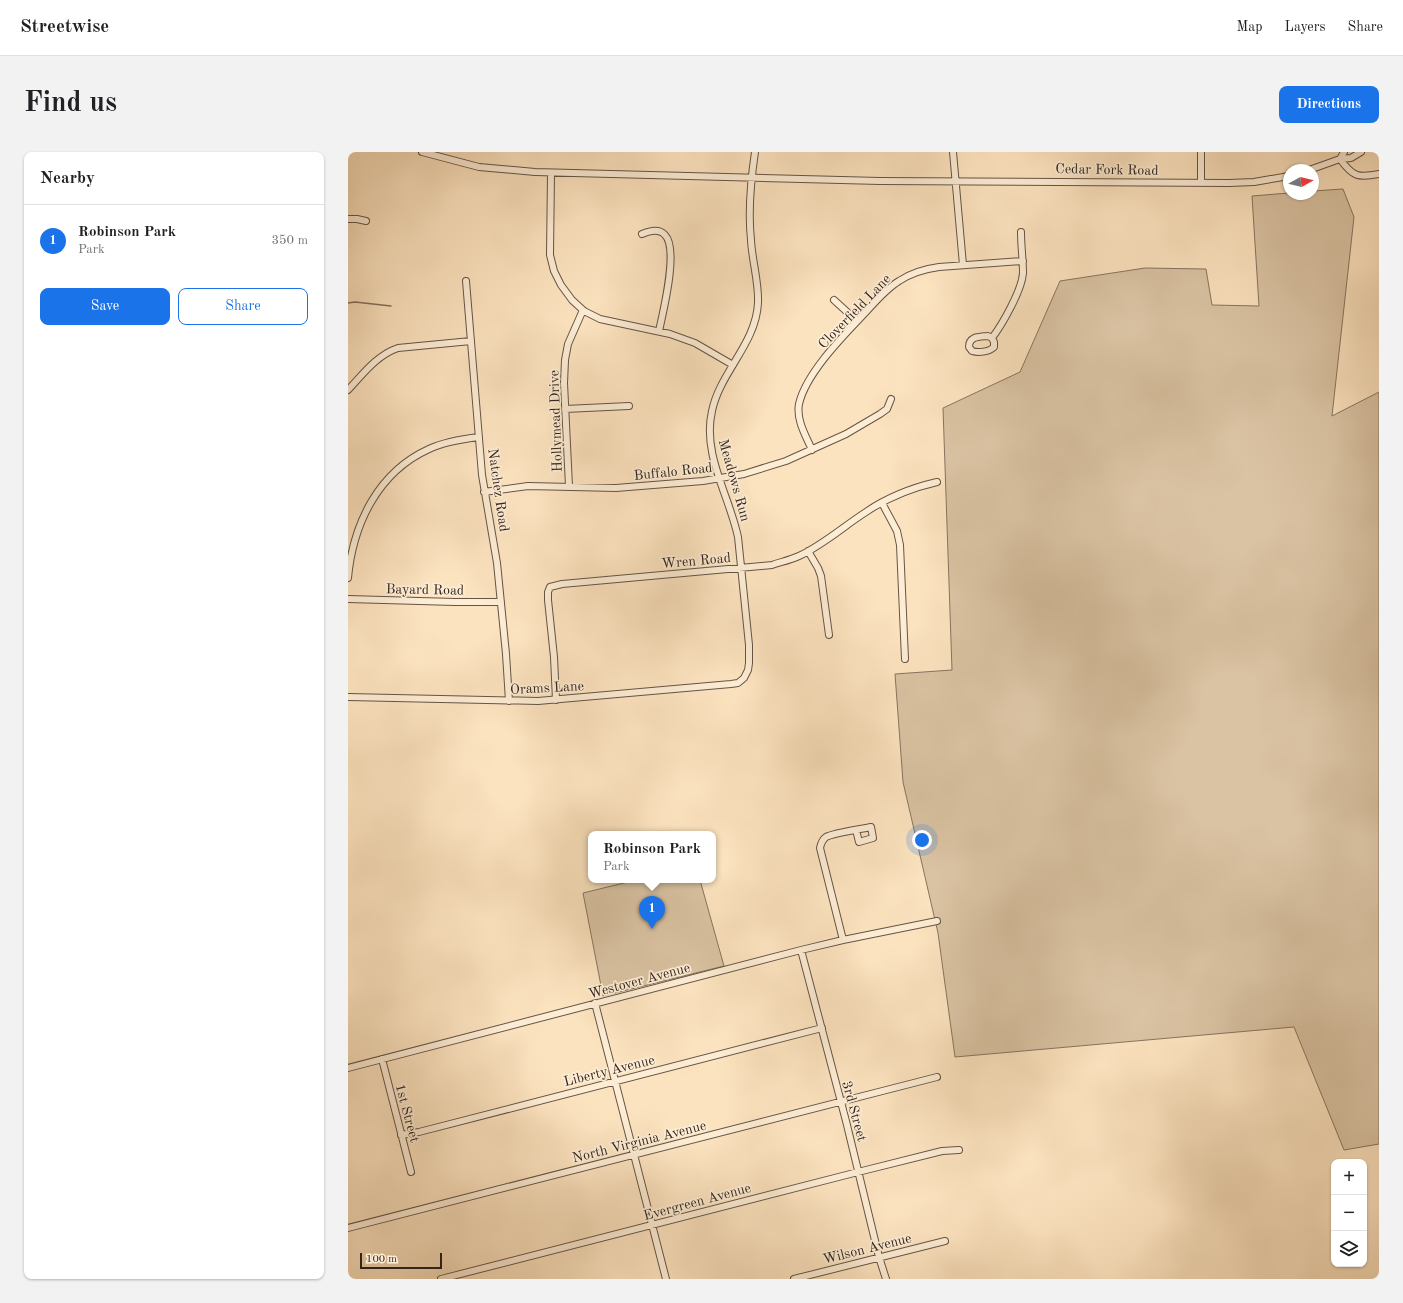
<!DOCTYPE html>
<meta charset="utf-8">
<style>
body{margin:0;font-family:"Old Standard TT",serif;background:#f2f2f2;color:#202124}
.controls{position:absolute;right:12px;bottom:12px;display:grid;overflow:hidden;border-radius:8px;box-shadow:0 1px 3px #0004}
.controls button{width:36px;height:36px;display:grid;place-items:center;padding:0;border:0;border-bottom:1px solid #e0e0e0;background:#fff;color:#202124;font:20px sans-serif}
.compass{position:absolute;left:935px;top:12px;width:36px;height:36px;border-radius:50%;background:#fff;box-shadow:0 1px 3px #0004;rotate:82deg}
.scale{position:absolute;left:12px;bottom:10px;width:82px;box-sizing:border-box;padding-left:4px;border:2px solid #34241c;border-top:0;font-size:11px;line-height:14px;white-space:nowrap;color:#34241c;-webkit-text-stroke:3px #fdedd5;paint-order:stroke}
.you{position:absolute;left:574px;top:688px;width:14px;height:14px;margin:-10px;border:3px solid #fff;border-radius:50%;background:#1a73e8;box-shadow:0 0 0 6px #1a73e833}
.badge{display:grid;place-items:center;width:26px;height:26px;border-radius:50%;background:#1a73e8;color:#fff;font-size:13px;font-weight:700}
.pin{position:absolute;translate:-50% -33px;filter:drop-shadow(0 1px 2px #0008)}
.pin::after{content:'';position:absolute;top:21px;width:14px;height:12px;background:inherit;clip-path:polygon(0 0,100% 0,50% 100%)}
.popup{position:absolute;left:240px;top:679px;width:128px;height:52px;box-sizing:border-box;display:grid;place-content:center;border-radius:8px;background:#fff;filter:drop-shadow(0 1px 3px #0005);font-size:13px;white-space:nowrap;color:#757577}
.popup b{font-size:15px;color:#202124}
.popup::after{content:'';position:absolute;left:50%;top:100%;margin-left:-8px;border:8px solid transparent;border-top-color:#fff}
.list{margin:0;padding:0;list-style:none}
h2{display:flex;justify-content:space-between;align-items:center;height:52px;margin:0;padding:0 16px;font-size:17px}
h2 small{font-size:13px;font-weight:400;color:#757577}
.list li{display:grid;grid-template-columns:26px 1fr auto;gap:12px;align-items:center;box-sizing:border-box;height:72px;padding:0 16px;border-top:1px solid #e0e0e0}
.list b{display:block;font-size:15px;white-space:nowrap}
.list p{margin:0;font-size:13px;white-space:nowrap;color:#757577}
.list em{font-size:13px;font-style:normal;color:#757577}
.actions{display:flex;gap:8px;padding:12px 16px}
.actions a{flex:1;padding:9px 0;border:1px solid #1a73e8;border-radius:8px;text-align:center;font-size:14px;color:#1a73e8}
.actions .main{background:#1a73e8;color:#fff}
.icon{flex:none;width:22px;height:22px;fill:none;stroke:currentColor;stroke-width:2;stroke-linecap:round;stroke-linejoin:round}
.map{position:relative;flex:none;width:1031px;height:1127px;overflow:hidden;border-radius:8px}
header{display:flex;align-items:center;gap:24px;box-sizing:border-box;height:56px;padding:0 20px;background:#fff;border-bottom:1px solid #e0e0e0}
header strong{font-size:19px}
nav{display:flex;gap:22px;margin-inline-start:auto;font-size:14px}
.intro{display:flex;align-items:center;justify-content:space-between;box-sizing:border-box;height:96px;padding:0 24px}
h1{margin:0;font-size:28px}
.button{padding:10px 18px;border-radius:8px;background:#1a73e8;color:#fff;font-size:14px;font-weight:700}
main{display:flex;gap:24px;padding:0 24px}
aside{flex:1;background:#fff;border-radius:8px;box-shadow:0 1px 3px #0004}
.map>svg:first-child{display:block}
</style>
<header>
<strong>Streetwise</strong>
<nav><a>Map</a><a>Layers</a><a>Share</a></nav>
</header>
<div class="intro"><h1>Find us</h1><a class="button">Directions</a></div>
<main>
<aside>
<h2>Nearby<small></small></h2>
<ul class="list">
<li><span class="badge">1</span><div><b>Robinson Park</b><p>Park</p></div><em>350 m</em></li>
</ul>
<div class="actions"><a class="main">Save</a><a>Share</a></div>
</aside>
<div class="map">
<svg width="1031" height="1127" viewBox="0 0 1031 1127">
<rect width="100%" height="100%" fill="#fce3bf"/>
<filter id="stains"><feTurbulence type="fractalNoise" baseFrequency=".005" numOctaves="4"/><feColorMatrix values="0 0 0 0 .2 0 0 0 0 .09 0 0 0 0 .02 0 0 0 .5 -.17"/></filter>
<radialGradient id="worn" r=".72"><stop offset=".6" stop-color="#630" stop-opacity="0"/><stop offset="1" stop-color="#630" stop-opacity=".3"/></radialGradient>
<path fill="#dac3a3" stroke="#877460" d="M995,37L1006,65L984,264L1031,240V992L996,998L946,875L607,905L590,781L555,630L547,522L604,518L595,256L672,220L712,129L797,116L858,117L864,153L911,154L904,44L941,41V42H965V39Z
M288,728H352L376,814L255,844L235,741Z"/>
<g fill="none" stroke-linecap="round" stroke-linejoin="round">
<path stroke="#83705d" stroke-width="1.5" d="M0,151L7,150L43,154"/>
<g stroke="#665445" stroke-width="8">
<path id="minor" d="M74,0L131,15L187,20L532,29L881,31L906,30L941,24
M605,0L615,113
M853,0V30
M992,7C1005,25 1010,26 1031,22
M992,7L996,0
M961,18L992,7L1003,6L1013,0
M203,21L202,103L206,119L213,133L224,148L236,159L252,167L322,182L347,191L385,213
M0,67H9L18,69
M294,82C301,79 311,76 317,83C331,97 315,160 311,179
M118,129L134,323L149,411L158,502L161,549
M486,148L509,169
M644,186L640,184C631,185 621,184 621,195L624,199C630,201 641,200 646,195V190L644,186C654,173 674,138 675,121C675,108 673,94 673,80
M0,238C15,222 29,203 50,196L123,189
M217,257L281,254
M464,298C458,284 448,268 451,252C458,221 496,183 517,161C528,149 538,137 551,129C563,121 576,117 591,115L675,109
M221,334L216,231L217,208L220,192L235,158
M136,340L180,334L268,336L355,329L396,322L438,309L498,282L532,262L539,257L543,247
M534,351L549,379L552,393L557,507
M460,399L470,416L473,424L481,483
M0,426C5,372 30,320 81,297C96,290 114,287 131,285
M0,447L107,450H153
M0,545L190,549L383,532L390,531L396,526L400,518L401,511V493L390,385C381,343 354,302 364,259C372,220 408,192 410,151C411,130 404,109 403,88C400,60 403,27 407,0
M208,548L206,505L200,448V440L202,435L214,432L424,413C433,410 442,408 451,404C475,393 496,374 518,360C540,345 563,336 589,330
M495,788L472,696C473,691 474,688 478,685C485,681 513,677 523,675L525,686L511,690L508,678
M453,798L498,969L531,1105L538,1127
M247,851L318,1127
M34,907L63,1020
M0,916L453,798L495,788L589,769
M53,983L71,980L474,876
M0,1076L589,925
M93,1127L510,1020L594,999L611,998
M446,1127L597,1089"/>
</g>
<use href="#minor" stroke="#fdedd5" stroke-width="6"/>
</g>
<g text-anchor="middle" stroke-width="3.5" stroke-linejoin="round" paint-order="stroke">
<g font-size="14" fill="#34241c" stroke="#fdedd5">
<text transform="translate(759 17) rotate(1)" y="5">Cedar Fork Road</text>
<text transform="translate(506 159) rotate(-46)" y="5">Cloverfield Lane</text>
<text transform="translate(207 269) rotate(-92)" y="5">Hollymead Drive</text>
<text transform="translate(325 319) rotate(-6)" y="5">Buffalo Road</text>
<text transform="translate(387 328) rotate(74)" y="5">Meadows Run</text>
<text transform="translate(151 338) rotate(82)" y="5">Natchez Road</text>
<text transform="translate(348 408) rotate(-5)" y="5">Wren Road</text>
<text transform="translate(77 437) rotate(1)" y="5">Bayard Road</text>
<text transform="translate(199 535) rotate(-3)" y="5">Orams Lane</text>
<text transform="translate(291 828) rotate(-15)" y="5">Westover Avenue</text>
<text transform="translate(261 918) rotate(-14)" y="5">Liberty Avenue</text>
<text transform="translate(507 959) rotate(75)" y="5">3rd Street</text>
<text transform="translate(60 961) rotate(75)" y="5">1st Street</text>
<text transform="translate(291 989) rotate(-14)" y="5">North Virginia Avenue</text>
<text transform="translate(349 1049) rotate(-15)" y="5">Evergreen Avenue</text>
<text transform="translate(519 1096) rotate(-14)" y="5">Wilson Avenue</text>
</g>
</g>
<rect width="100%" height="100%" filter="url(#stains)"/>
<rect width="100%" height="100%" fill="url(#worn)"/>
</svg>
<div class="controls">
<button>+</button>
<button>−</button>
<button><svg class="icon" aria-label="layers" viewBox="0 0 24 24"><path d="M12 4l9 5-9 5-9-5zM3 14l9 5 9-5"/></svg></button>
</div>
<svg class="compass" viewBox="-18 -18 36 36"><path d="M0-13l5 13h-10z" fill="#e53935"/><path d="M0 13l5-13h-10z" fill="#757577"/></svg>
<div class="scale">100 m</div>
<div class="you"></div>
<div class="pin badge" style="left:304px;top:777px">1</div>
<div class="popup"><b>Robinson Park</b>Park</div>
</div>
</main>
